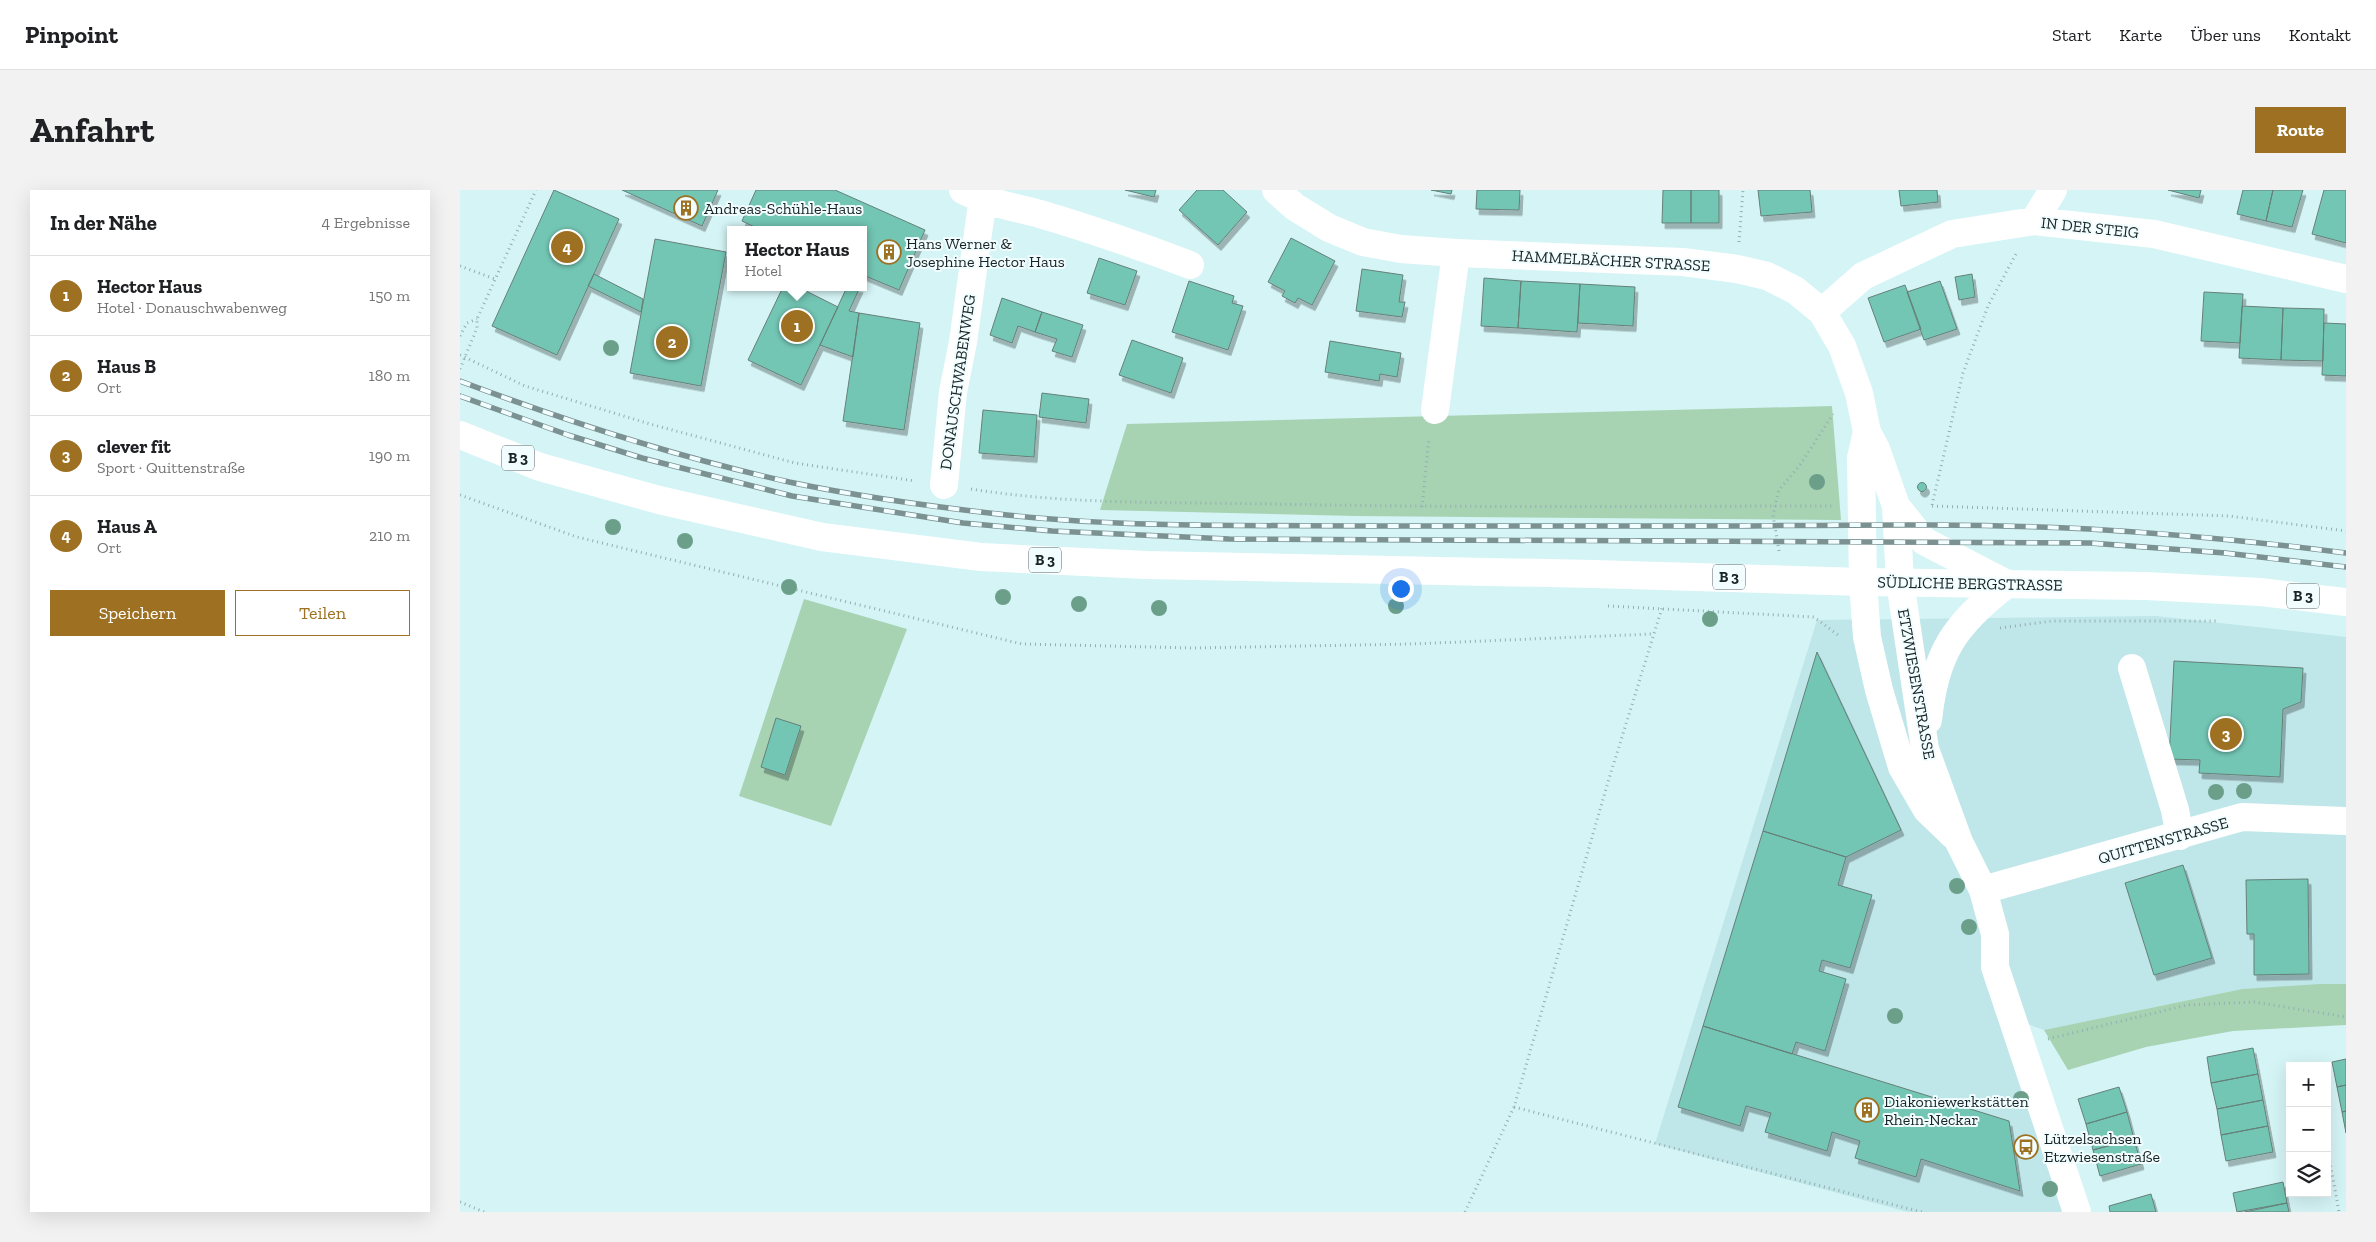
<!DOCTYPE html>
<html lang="de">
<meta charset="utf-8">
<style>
body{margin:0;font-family:"Zilla Slab",serif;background:#f2f2f2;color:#202124}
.controls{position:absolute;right:15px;bottom:15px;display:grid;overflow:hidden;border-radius:0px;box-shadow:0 5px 20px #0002}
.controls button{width:45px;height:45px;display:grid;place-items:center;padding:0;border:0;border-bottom:1px solid #e0e0e0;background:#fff;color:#202124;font:25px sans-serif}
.you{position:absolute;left:940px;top:398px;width:18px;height:18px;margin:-12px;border:4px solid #fff;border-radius:50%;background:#1a73e8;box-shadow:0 0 0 8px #1a73e833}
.badge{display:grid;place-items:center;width:32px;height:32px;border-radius:50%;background:#9d7121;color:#fff;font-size:16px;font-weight:700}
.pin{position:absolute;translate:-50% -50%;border:2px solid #fff;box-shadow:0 1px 5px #0006}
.popup{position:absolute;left:267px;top:36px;width:140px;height:65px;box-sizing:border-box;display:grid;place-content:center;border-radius:0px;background:#fff;filter:drop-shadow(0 1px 4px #0005);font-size:16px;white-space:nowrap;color:#757577}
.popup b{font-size:19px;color:#202124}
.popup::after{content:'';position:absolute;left:50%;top:100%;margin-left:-10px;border:10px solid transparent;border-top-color:#fff}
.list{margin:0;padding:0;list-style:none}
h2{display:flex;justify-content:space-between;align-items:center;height:65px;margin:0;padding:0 20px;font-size:21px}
h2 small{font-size:16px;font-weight:400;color:#757577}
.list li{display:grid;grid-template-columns:32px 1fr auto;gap:15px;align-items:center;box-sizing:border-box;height:80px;padding:0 20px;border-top:1px solid #e0e0e0}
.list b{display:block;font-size:19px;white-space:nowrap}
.list p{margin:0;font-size:16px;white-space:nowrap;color:#757577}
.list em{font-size:16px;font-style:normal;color:#757577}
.actions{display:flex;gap:10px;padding:15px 20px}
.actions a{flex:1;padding:11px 0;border:1px solid #9d7121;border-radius:0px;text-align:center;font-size:18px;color:#9d7121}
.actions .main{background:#9d7121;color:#fff}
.icon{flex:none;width:28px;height:28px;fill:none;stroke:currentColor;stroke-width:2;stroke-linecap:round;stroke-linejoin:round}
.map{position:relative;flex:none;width:1886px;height:1022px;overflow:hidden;border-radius:0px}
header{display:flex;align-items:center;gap:30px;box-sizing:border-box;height:70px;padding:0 25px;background:#fff;border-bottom:1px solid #e0e0e0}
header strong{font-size:24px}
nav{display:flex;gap:28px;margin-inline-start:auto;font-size:18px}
.intro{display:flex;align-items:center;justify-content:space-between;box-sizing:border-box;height:120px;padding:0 30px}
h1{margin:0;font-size:35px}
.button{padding:12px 22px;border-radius:0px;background:#9d7121;color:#fff;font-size:18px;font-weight:700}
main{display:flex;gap:30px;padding:0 30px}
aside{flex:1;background:#fff;border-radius:0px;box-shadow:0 5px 20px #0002}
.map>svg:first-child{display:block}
</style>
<header>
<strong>Pinpoint</strong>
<nav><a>Start</a><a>Karte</a><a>Über uns</a><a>Kontakt</a></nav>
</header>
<div class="intro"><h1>Anfahrt</h1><a class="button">Route</a></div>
<main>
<aside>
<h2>In der Nähe<small>4 Ergebnisse</small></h2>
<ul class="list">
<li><span class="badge">1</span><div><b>Hector Haus</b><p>Hotel · Donauschwabenweg</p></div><em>150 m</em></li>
<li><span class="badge">2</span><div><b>Haus B</b><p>Ort</p></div><em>180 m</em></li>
<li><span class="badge">3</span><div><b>clever fit</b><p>Sport · Quittenstraße</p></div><em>190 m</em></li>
<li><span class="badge">4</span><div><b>Haus A</b><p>Ort</p></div><em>210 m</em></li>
</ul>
<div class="actions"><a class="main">Speichern</a><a>Teilen</a></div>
</aside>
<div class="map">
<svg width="1886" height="1022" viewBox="0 0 1886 1022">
<defs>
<filter id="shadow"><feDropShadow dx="3" dy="5.5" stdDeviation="0" flood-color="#0004"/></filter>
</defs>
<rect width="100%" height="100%" fill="#d5f4f6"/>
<path fill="#bfe6e9" d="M1696,426L1886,447V794L1782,799L1584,840L1562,832L1617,1013L1600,1022H1448L1195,954L1357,430Z"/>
<path fill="#a7d3b3" d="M1372,216L1381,330L896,326L640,320L667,234Z
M344,409L447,439L371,636L279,606Z
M1860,794H1886V835L1773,841L1686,857L1608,880L1584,840L1782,799Z"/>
<path fill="#73c6b4" stroke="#658079" filter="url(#shadow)" d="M94,0L159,29L97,165L32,136Z
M162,0H258L242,36Z
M296,0H375L465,40L439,100L403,85V40H301L282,31Z
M665,0H696L694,7Z
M737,0H763L787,22L758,55L719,20Z
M971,0H992L991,4Z
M1017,0H1060L1059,20L1016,19Z
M1203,0H1231V33H1202Z
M1231,0H1259V33H1231Z
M1298,0H1350L1352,22L1301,26Z
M1439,0H1477L1478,12L1441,16Z
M1708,0H1741L1739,8Z
M1783,0H1813L1806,31L1777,24Z
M1813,0H1843L1832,37L1806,31Z
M1864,0H1886V53L1852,44Z
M831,48L875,71L852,115L838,108L835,113L822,106L825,101L808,92Z
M195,49L266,62L241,196L170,183Z
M639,68L677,81L665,115L627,103Z
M902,79L943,85L939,112H945L942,127L896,121Z
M134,84L183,109L181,122L128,96Z
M1512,84L1515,107L1499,110L1495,87Z
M1024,88L1061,91L1058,138L1021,136Z
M729,91L774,106L772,113L783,116L768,160L712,142Z
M1061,91L1120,94L1117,142L1058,138Z
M1480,91L1497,139L1464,150L1447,102Z
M1120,94L1175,97L1173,136L1118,133Z
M1445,95L1461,139L1424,152L1408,108Z
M323,97H338L378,117L341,195L288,170Z
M387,97H400L389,121L399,123L393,167L360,155Z
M1744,102L1783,104L1780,153L1741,151Z
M542,108L582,122L575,142L558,136L552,153L530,145Z
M1782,116L1823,118L1821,170L1779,168Z
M1823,118L1864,119L1863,171L1821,170Z
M582,122L623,135L612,167L592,161L597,149L575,142Z
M399,123L460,133L444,240L383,231Z
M1864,133L1886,134V186L1862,185Z
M672,150L723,168L711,203L659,185Z
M870,151L941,163L937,187L920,184L919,191L865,182Z
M582,203L629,209L626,233L579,227Z
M523,220L577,225L574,267L519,263Z
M1457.5 297a4.5 4.5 0 1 1 9 0a4.5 4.5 0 1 1-9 0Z
M1357,462L1441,640L1386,667L1303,641Z
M1714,471L1843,478L1841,512L1823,519L1820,587L1739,583L1740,570L1709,569Z
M316,528L341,536L325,585L301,577Z
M1303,641L1386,667L1378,695L1412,705L1390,778L1362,770L1359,781L1386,789L1365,861L1336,852L1332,864L1243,836Z
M1723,675L1752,768L1694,785L1665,693Z
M1848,689L1849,784L1794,785V744H1787L1786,690Z
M1243,836L1549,931L1560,1001L1461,969L1456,987L1395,968L1400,951L1372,942L1367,961L1305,942L1311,923L1286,916L1280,936L1218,917Z
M1793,858L1798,884L1751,893L1747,867Z
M1886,869V895L1877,897L1872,872Z
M1798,884L1803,910L1757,919L1751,893Z
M1886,895V921L1882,922L1877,897Z
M1659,897L1667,922L1626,934L1618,909Z
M1803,910L1808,936L1761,945L1757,919Z
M1886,921V943L1882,922Z
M1667,922L1674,949L1633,960L1626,934Z
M1808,936L1813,962L1766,971L1761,945Z
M1674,949L1681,974L1640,986L1633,960Z
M1823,992L1827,1013L1777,1022L1773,1003Z
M1691,1004L1696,1022H1650L1649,1016Z
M1827,1013L1829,1022H1785Z"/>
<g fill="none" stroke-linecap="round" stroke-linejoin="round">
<path stroke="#95aeb0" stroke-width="3" stroke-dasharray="1 4" stroke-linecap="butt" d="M1279,52L1283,0
M0,76L35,89
M0,146L7,133L17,129
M0,165L65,196L190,234L335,273L455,291
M0,179L17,138V129L76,0
M511,299C610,315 713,312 814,314C1000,318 1187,316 1374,316
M0,305L117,347L562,454L734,458L951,454L1192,444
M1472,315L1503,183L1528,116L1557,62
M1472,316L1769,326L1886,341
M962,317L969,248
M1319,361L1313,325L1319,300L1340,275L1373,224
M1148,416L1354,427L1378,445
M1540,438L1592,431H1756
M1588,849L1727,815L1794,812L1886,827
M1054,917L1462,1022
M1867,956L1879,1022
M0,1012L24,1022
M1005,1022L1054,917L1148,592L1202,418"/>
<path stroke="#fff" stroke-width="28" d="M503,0C528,13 554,17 580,24C631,39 680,56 730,75
M816,0L835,17L869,38L903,52L941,59L996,63L1223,72L1277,79L1307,86L1335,100L1362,122L1382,156L1399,203L1407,242L1416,259L1436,316L1440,392L1465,559L1499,652L1523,700L1535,744V777L1617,1022
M1574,31L1593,0
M1362,122L1403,86L1492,44L1574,31L1694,44L1886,89
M975,220L996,63
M1407,242L1401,268L1403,392L1407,447L1419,500L1442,577L1467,620L1493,645
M484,295L493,202L503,152L524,0
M1436,316L1464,351L1547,394C1494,435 1475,463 1468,530
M1672,478L1715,620L1720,646
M1523,700L1782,627L1886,631"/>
<path stroke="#fff" stroke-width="28" d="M0,245L80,277L199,310L362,347L521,367L686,375L1134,384L1403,392L1686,396L1800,402L1886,412"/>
<g stroke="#7b9192" stroke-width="5.5">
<path id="rail" d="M0,191C108,232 217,267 329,292C401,307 474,317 547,325C670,338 796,335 920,336C1038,336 1156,336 1274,336C1392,335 1511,333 1629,339C1715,344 1801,352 1886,363
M0,206L108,245L182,268L332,306L503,333L592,341L769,349L1630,353L1765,363L1886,377"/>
</g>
<use href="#rail" stroke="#f1fdfe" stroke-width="4" stroke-dasharray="11" stroke-linecap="butt"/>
</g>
<g fill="#6c9f8a">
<circle cx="151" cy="158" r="8"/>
<circle cx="1357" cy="292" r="8"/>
<circle cx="153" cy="337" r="8"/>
<circle cx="225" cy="351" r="8"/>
<circle cx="329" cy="397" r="8"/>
<circle cx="543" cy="407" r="8"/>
<circle cx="619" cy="414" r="8"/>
<circle cx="936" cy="416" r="8"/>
<circle cx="699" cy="418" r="8"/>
<circle cx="1250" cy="429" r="8"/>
<circle cx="1784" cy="601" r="8"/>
<circle cx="1756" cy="602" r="8"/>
<circle cx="1497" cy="696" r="8"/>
<circle cx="1509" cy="737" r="8"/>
<circle cx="1435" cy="826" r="8"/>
<circle cx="1561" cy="909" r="8"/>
<circle cx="1590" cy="999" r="8"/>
</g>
<defs>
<g id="building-ring" transform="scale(1.25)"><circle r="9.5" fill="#f1fdfe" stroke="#9d7121" stroke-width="1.5"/><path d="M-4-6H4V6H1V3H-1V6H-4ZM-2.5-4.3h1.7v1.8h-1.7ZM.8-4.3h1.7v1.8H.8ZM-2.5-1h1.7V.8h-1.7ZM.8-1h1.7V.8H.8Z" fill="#9d7121"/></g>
<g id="bus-ring" transform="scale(1.25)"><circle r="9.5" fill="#f1fdfe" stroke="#9d7121" stroke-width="1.5"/><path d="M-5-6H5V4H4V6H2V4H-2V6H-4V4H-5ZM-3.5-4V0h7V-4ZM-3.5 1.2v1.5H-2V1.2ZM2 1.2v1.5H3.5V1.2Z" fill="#9d7121"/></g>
</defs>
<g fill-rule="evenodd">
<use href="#building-ring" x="226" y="18"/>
<use href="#building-ring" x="429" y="62"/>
<use href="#building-ring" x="1407" y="920"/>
<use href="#bus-ring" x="1566" y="957"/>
</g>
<g text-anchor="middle" stroke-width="4" stroke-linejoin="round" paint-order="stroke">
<g fill="#f1fdfe" stroke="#596566" stroke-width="1">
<rect x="42" y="255.5" width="32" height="25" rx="4"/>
<rect x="569" y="357.5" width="32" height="25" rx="4"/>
<rect x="1253" y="374.5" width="32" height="25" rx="4"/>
<rect x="1827" y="393.5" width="32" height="25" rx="4"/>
</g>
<g font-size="15" font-weight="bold" fill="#182425">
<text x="58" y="273">B 3</text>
<text x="585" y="375">B 3</text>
<text x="1269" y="392">B 3</text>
<text x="1843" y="411">B 3</text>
</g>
<g font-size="16" fill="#182425" stroke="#f1fdfe" text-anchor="start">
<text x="244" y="24">Andreas-Schühle-Haus</text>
<text x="446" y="59">Hans Werner &amp;<tspan x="446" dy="18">Josephine Hector Haus</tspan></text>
<text x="1424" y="917">Diakoniewerkstätten<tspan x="1424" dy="18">Rhein-Neckar</tspan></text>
<text x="1584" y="954">Lützelsachsen<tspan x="1584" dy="18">Etzwiesenstraße</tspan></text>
</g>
<g font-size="16" fill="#182425" stroke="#f1fdfe">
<text transform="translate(1630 37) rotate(6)" y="6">IN DER STEIG</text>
<text transform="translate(1151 70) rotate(3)" y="6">HAMMELBÄCHER STRASSE</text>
<text transform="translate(497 192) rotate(-82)" y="6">DONAUSCHWABENWEG</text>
<text transform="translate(1510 393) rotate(1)" y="6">SÜDLICHE BERGSTRASSE</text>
<text transform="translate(1457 494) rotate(80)" y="6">ETZWIESENSTRASSE</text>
<text transform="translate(1703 650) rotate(-16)" y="6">QUITTENSTRASSE</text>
</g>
</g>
</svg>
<div class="controls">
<button>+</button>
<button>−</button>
<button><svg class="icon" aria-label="layers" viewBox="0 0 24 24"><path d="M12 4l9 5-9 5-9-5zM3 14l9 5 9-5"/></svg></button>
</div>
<div class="you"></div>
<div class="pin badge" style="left:337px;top:136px">1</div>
<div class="popup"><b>Hector Haus</b>Hotel</div>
<div class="pin badge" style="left:212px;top:152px">2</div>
<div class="pin badge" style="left:1766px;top:544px">3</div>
<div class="pin badge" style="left:107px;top:57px">4</div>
</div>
</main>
